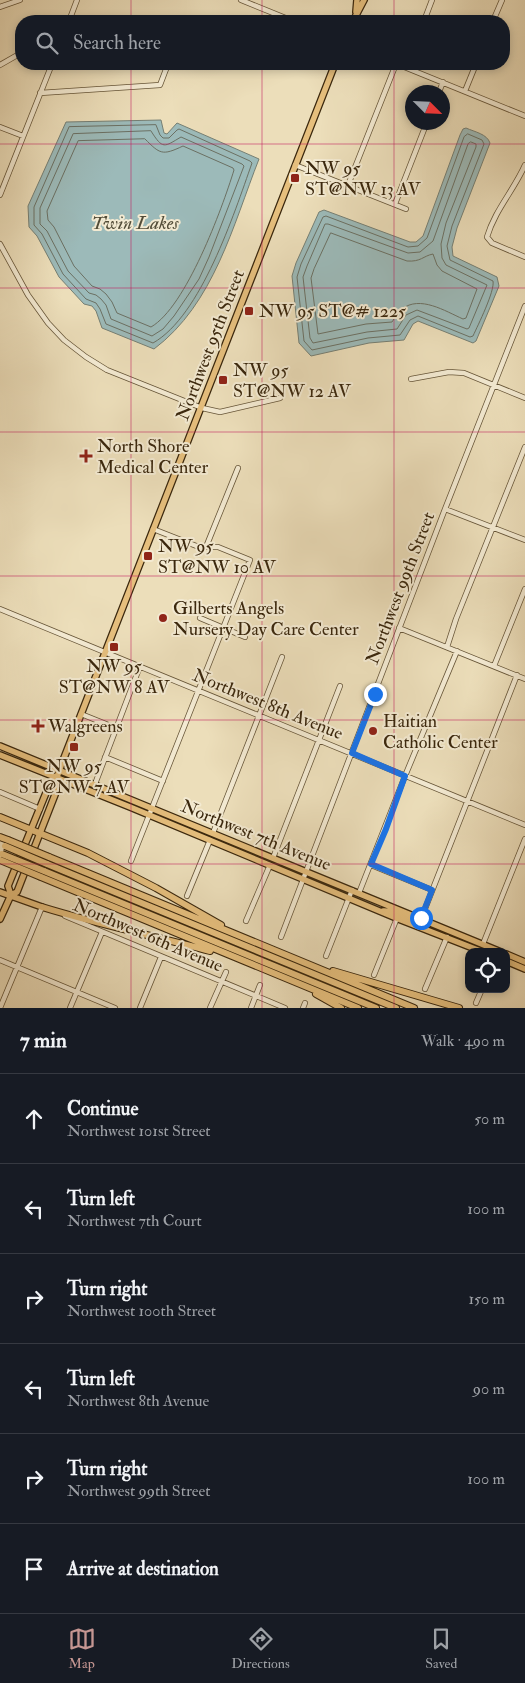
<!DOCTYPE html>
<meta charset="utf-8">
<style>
body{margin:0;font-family:"IM FELL Double Pica",serif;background:#242831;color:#f1f3f6}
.controls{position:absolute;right:15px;bottom:15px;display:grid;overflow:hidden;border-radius:10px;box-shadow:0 2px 8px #0003}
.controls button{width:45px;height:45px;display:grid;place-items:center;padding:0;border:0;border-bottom:1px solid #363941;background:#171b24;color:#f1f3f6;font:25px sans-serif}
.compass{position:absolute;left:405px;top:85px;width:45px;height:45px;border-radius:50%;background:#171b24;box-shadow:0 2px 8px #0003;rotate:114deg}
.stop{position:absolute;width:15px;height:15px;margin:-11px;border:4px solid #1a73e8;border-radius:50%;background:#fff}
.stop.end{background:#1a73e8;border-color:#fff;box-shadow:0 1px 5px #0008}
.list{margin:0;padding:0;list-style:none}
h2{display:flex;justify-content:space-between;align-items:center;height:65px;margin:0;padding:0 20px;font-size:21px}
h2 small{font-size:16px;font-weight:400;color:#9ea1a6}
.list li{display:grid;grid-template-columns:32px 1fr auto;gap:15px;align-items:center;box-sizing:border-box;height:90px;padding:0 20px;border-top:1px solid #363941}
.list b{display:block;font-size:19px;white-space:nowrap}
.list p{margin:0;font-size:16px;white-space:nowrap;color:#9ea1a6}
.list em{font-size:16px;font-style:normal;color:#9ea1a6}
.icon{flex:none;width:28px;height:28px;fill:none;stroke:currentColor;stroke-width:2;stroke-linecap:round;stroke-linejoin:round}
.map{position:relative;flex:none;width:525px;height:1008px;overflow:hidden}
.search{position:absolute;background:#171b24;box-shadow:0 2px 8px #0003;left:15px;right:15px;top:15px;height:55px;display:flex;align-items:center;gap:12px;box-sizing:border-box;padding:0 18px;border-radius:20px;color:#9ea1a6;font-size:19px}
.sheet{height:605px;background:#171b24}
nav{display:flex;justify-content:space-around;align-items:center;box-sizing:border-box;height:70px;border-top:1px solid #363941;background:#171b24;font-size:14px;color:#9ea1a6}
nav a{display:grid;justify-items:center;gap:2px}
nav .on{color:#c59692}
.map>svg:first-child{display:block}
</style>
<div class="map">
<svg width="525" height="1008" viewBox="0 0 525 1008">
<rect width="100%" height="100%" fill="#ecdeba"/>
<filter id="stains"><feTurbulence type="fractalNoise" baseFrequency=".004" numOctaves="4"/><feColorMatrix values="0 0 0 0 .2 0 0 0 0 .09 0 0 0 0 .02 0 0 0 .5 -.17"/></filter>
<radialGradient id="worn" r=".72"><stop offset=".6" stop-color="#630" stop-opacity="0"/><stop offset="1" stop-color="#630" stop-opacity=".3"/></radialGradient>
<path fill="#9cbab9" stroke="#757f74" d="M161,120L164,133L167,134L177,123L259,159C233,225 214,304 154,349L102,328L96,311L92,306L84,304L59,277L37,236L29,227L28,206L66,122Z
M466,128C475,132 487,134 490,143L457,228L452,247L453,256L497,277L499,286L476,341L473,343L418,321L413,324L404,340L369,343L311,356L299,343L292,276L296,263L319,212L324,210L410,242H416L423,236L460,135L463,129Z"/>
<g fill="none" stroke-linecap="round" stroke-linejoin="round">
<path stroke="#6b7063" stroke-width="1" d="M156,125L160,135L163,138H169L177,130L179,129L250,161L252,163C234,214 201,316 153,343L106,324L100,309L96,303L86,299L63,274L42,234L34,225V207L69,127Z
M151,131C163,150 164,147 181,137L242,164L244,166L209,257L199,279L174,316L163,329L152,336L111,319L106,305L101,299L96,295L89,293L68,271L47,231L40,224V208L73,134Z
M468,134L482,140L484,144L452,226L447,246L450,260L493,281C495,291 478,325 473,336L470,337L418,316L410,320L400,335L368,338L312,350L304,341L297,277L301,264L323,217L326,216L408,247L418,246L427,238L464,137Z
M145,139C160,154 162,156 183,146L233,168L234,170C222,209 186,307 151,327L117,313L112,302L106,294L100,289L92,286L74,266L54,227L48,220L47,211L78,141Z
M471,142L476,144V147L446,223L441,244L442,258L446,265L487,285L469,328L467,329L417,310L406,315L397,329L367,332L313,343L310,338L303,277L307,266L325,224H328L408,253L420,252L433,241L468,144Z
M331,233L407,261C421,262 423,256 433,254L437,265L442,271L477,289L466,318L463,319C445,311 420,295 402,309C397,312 395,318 392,322L366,324L318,334L311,278L314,269Z"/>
<g stroke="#665538" stroke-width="6">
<path id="minor" d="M241,0L293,21
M0,7L20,0
M69,21L77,0
M424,21L432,0
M493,21L502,0
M397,64L525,116
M0,65L21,53
M465,91L476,64
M439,92L443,82
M40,93L160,85L168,64
M0,127L23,136
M295,165L406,209
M525,165C514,190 495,210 487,237L492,243L525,257
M348,185L396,64
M0,195L52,64
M395,204L427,122
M0,244L28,295L48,323L64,340L86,357L107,370L202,408L220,412L280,398
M411,379L449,372L464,373L525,398
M445,509L525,540
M206,547L238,468
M0,609L525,825
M200,618L245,637
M399,628L525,679
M447,647L456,619L525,447
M494,666L525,589
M81,714L116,728
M105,757L163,781
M95,784L140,666
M0,792L40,809
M213,833L282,657
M273,858L340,686
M131,861L250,560L218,547H199L153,529
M371,865L432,890
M359,893L405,776L457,651
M187,896L210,840
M65,916L285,1008
M421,919L517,675
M246,921L270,865
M281,937L445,509L525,306
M483,944L525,839
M326,956L352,890
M0,960L115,1008
M374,975L397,918
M425,989L447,937
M476,1003L482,989
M0,1008L42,907L43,908
M70,1008L102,932
M140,1008L161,957
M210,1008L226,972
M251,1008L260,985
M303,1008L305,1003"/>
</g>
<g stroke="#3a270d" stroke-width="8">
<path id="major" d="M356,12L357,0
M353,21L364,0
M0,746L501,952
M0,755L130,807L401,920L483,952
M0,892L42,907
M11,895L8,886L50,783L57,777
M383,911C396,910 406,921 419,919
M0,919L11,895L17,892L58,787L57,777L62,763L335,64
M506,954L525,962
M506,961L525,969"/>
</g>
<g stroke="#3a270d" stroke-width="8">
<path id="highway" d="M0,817L88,853L156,888L221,925
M0,837L8,840
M49,857L414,1008
M47,864L396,1008
M44,871L376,1008
M41,877L358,1008
M42,907C97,924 154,936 210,951
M333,971L459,1008
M316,994L341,1008"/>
</g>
<use href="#minor" stroke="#f3ead2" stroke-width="4.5"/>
<use href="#major" stroke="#e6bf7d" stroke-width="5.5"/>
<use href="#highway" stroke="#e6bf7d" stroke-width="6"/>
<g stroke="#3a270d" stroke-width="8" stroke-linecap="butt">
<path id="highway-bridge" d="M8,840L49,857
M5,846L47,864
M2,854L44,871
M0,860L41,877"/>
</g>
<use href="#highway-bridge" stroke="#e6bf7d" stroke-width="6"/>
</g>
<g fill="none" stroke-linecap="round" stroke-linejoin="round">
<path stroke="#1a73e8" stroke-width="6" d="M375,694L352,753L405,776L386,829L371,864L432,890L421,918"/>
</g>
<path fill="none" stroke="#c2185b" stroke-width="1" stroke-opacity="0.55" d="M131,0V21M262,0V21M394,0V21M131,64V1008M262,64V1008M394,64V1008M0,144H525M0,288H525M0,432H525M0,576H525M0,720H525M0,864H525"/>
<g fill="#8f2418" stroke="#f3ead2" stroke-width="2">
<rect x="290" y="173" width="10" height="10" rx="2.5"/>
<rect x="244" y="306" width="10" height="10" rx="2.5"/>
<rect x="218" y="375" width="10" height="10" rx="2.5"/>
<path d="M83.5 448.5h5v5h5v5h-5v5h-5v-5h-5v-5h5z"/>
<rect x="143" y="551" width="10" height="10" rx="2.5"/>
<circle cx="163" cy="618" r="5"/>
<rect x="109" y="642" width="10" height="10" rx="2.5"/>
<path d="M35.5 718.5h5v5h5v5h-5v5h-5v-5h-5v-5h5z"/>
<circle cx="373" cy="731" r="5"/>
<rect x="69" y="742" width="10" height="10" rx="2.5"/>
</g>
<g text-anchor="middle" stroke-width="4" stroke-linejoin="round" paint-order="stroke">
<g font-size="18" fill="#3a270d" stroke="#f3ead2" text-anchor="start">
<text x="305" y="174">NW 95<tspan x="305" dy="21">ST@NW 13 AV</tspan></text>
<text x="259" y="317">NW 95 ST@# 1225</text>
<text x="233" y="376">NW 95<tspan x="233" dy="21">ST@NW 12 AV</tspan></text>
<text x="97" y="452">North Shore<tspan x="97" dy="21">Medical Center</tspan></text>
<text x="158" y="552">NW 95<tspan x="158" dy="21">ST@NW 10 AV</tspan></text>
<text x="173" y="614">Gilberts Angels<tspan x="173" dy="21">Nursery Day Care Center</tspan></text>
<text x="114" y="672" text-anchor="middle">NW 95<tspan x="114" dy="21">ST@NW 8 AV</tspan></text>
<text x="383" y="727">Haitian<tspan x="383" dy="21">Catholic Center</tspan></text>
<text x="48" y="732">Walgreens</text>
<text x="74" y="772" text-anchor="middle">NW 95<tspan x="74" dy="21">ST@NW 7 AV</tspan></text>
</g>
<g font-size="18" fill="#3a270d" stroke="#f3ead2">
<text transform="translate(210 345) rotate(-69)" y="6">Northwest 95th Street</text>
<text transform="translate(400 588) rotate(-69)" y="6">Northwest 99th Street</text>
<text transform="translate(268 704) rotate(22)" y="6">Northwest 8th Avenue</text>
<text transform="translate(256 835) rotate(22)" y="6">Northwest 7th Avenue</text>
<text transform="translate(148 935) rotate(23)" y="6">Northwest 6th Avenue</text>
</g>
<g font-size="19" font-style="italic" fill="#524c38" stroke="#f3ead2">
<text x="135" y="229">Twin Lakes</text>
</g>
</g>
<rect width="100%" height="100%" filter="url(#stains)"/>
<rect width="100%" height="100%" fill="url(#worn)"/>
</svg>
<div class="controls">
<button><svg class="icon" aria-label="locate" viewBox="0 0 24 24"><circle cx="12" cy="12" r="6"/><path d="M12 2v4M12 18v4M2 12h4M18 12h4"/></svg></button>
</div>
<svg class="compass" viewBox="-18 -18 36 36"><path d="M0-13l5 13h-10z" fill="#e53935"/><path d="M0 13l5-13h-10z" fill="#9ea1a6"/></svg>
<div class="stop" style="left:421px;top:918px"></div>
<div class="stop end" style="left:375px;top:694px"></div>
<div class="search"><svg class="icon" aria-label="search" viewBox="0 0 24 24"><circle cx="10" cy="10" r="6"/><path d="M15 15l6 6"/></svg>Search here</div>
</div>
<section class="sheet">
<h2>7 min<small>Walk · 490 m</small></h2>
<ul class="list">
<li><svg class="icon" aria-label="ahead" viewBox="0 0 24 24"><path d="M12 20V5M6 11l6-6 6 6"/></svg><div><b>Continue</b><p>Northwest 101st Street</p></div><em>50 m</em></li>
<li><svg class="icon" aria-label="left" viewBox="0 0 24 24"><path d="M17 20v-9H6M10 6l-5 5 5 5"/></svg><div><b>Turn left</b><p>Northwest 7th Court</p></div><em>100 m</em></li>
<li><svg class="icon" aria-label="right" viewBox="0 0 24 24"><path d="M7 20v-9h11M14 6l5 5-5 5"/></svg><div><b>Turn right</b><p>Northwest 100th Street</p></div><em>150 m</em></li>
<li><svg class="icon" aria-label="left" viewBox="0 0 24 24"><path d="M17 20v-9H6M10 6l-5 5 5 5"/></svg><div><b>Turn left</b><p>Northwest 8th Avenue</p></div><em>90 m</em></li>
<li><svg class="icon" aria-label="right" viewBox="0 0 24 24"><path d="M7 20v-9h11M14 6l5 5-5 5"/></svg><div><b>Turn right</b><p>Northwest 99th Street</p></div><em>100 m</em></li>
<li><svg class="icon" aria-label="arrive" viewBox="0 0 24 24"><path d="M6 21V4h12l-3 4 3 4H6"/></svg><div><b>Arrive at destination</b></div></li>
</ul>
</section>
<nav>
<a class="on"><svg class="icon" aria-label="map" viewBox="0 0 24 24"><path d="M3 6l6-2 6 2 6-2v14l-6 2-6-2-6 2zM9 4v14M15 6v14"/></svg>Map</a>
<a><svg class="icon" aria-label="directions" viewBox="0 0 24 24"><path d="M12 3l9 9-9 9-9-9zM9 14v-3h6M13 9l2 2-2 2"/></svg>Directions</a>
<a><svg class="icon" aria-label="saved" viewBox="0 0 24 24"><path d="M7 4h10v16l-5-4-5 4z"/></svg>Saved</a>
</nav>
